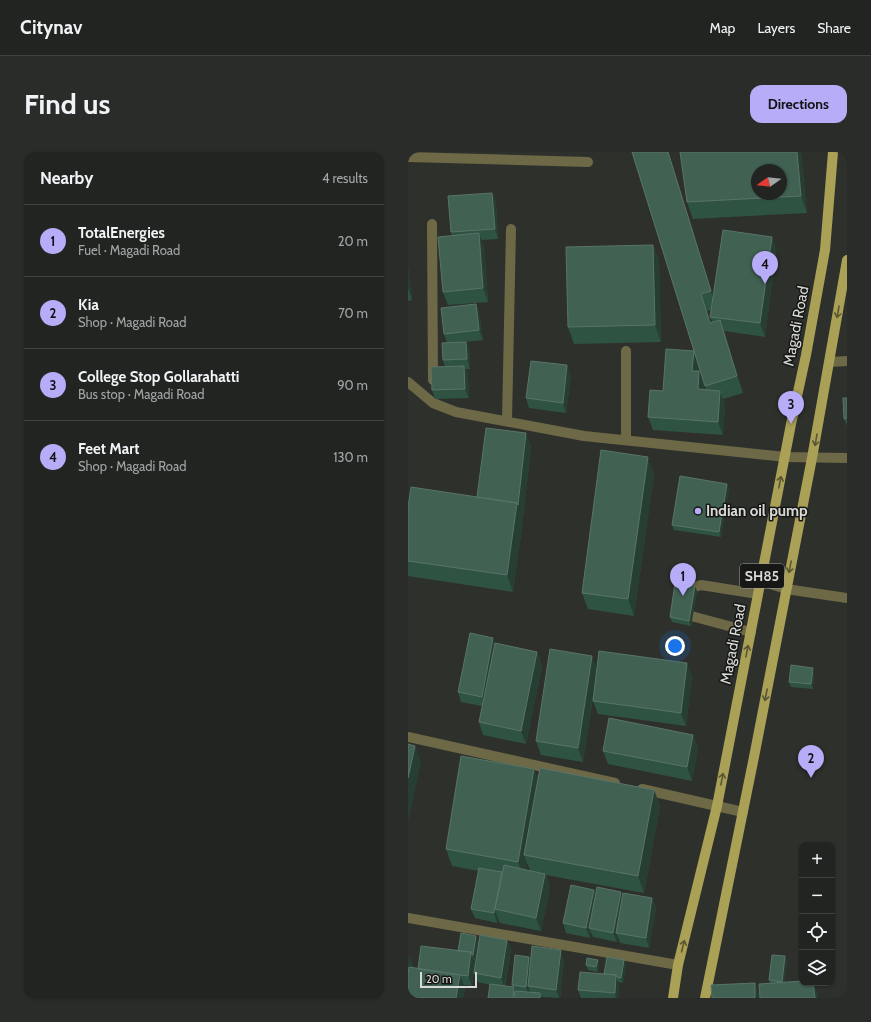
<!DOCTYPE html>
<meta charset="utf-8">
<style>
body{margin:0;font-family:Cabin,sans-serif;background:#2a2c2a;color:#f1f3f6}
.controls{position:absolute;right:12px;bottom:12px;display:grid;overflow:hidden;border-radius:8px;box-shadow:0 1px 3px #0004}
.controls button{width:36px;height:36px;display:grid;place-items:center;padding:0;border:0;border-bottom:1px solid #3f413f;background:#222421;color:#f1f3f6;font:20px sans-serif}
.compass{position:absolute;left:343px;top:12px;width:36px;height:36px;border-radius:50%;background:#222421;box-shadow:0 1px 3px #0004;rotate:256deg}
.scale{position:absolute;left:12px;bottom:10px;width:57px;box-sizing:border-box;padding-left:4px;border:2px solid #d8dad7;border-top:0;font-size:11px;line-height:14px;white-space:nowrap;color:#d8dad7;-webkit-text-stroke:3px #171816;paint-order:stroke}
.you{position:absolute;left:267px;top:494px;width:14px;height:14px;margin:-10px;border:3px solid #fff;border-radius:50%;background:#1a73e8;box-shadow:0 0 0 6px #1a73e833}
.badge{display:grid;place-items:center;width:26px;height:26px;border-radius:50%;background:#b6acf8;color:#111;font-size:13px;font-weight:700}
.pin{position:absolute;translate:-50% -33px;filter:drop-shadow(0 1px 2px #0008)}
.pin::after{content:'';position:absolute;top:21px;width:14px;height:12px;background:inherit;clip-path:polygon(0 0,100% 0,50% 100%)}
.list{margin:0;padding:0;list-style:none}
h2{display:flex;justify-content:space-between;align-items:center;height:52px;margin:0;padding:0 16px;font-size:17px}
h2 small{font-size:13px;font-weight:400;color:#a2a4a5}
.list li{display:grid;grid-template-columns:26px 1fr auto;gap:12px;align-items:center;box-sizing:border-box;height:72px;padding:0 16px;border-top:1px solid #3f413f}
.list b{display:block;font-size:15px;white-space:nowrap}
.list p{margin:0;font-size:13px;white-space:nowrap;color:#a2a4a5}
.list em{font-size:13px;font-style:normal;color:#a2a4a5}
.icon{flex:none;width:22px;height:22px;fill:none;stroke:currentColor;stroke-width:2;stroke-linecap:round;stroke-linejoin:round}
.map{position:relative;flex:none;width:439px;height:846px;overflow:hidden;border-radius:12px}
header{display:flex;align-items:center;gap:24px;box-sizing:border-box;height:56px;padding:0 20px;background:#222421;border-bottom:1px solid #3f413f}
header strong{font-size:19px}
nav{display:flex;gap:22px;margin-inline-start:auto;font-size:14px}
.intro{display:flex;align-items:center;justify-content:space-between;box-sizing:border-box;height:96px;padding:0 24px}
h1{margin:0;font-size:28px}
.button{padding:10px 18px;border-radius:12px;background:#b6acf8;color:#111;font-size:14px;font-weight:700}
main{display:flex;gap:24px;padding:0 24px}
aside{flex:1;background:#222421;border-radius:12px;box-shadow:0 1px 3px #0004}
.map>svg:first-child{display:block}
</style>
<header>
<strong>Citynav</strong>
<nav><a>Map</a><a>Layers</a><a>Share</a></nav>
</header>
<div class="intro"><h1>Find us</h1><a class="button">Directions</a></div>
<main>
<aside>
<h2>Nearby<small>4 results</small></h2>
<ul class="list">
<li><span class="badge">1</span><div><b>TotalEnergies</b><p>Fuel · Magadi Road</p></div><em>20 m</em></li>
<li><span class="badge">2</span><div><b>Kia</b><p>Shop · Magadi Road</p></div><em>70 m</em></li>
<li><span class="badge">3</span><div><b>College Stop Gollarahatti</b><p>Bus stop · Magadi Road</p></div><em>90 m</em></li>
<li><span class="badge">4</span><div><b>Feet Mart</b><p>Shop · Magadi Road</p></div><em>130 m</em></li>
</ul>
</aside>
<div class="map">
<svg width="439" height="846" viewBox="0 0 439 846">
<rect width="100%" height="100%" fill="#2e302c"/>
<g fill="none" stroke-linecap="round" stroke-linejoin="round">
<path stroke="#6d6946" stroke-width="10" d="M0,5L180,10
M24,72L25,228
M218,199V287
M422,210L439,209
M0,230L25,251L48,260L176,284L377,305L439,306
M99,269L103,77
M353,429L378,437L439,446
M277,441L283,436L293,433L350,442
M275,456C276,462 281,463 287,465L343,480
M0,585L207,631
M234,637L335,660
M0,766L270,813"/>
<path stroke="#aba156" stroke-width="10" d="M265,846L270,813L309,654L383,272L398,203L417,98L425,0
M297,846L346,605L404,306L439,108"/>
</g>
<path fill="#2f5343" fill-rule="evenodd" d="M224,0H260L305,145L364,85L368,98L357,185L316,179L335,241L315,247L317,253L315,283L245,278L240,265L255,239L286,199ZM303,158L302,165L304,170L303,171L299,159ZM291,214L298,238H296V233L291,219H290Z
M393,0L399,61L285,67L279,50Z
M84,41L88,51L90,87L73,88L76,95L80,150L40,153L35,140L44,83L43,80Z
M245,93L251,109L253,190L166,192L160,175Z
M0,116L4,148L0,149Z
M68,152L71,161L75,188L56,190H58L62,199V217H58L60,224L61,246L27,247L24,238L37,215L35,208L39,191L36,182Z
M163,223L158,261L121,256L118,246Z
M439,246V274L436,267Z
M118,281L123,295L115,366V368L105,440L0,424V355L69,345Z
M246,321L226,464L180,457L174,441Z
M319,332L321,337L313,385L266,378L264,373Z
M289,439L283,474L264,470L262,465Z
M87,491L129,500L134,514L118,592L75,583L71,570L74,554L53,550L50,540Z
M189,517L284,524L278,574L190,562L185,549L188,527L175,610L133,603L128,589Z
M406,521L405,537L383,535L381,530Z
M285,583L290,596L284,629L200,612L195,599Z
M126,617L130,628L246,638L252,654L236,741L138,723L142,735L133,779L92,771L90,766L89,771L67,766L63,757L71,719L44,714L38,697ZM119,711L122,718H118Z
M186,738L188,742L213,740L215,745L244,746L248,756L241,796L212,791L210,785L209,790L185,785L183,780L182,786L158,781L155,771Z
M99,788L103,797L97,834H104V833L121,805L123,810L156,808L152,846L134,845L82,833L70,830L66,821Z
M70,789L67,808H66L67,810L64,834L56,833L57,836L55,846H0L1,803L5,813L4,816L10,817Z
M377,804L379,809L376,830L410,842V846H352L362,831L361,828Z
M216,808L218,813L215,831L210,830L211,833L210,846H173L170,838L196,822Z
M178,813H191L190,820L180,818Z"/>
<path fill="#273f33" d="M260,0L309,156L303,139Z
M389,0H393L399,61L393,44Z
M84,41L88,51L90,87L87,77Z
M71,81L76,95L80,150L75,136Z
M364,85L368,98L357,185L352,171Z
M245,93L251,109L253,190L247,173Z
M0,116L4,148L0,136Z
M293,142L299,159L308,187L302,171Z
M68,152L71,161L75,188L71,178Z
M312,168L318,185L335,241L329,224Z
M58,190L62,199V217L59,207Z
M286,199L291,212L289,232L284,219Z
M159,213L163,223L158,261L155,251Z
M56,214L60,224L61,246L57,237Z
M291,219L296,233L295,251L290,237Z
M312,239L317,253L315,283L310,270Z
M118,281L123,295L115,366V368L105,440L99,423Z
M240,305L246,321L226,464L220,447Z
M319,332L321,337L313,385L311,380Z
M287,434L289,439L283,474L281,469Z
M85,486L89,496L77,555L74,545Z
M129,500L134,514L118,592L113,579Z
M184,504L189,517L175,610L170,596Z
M279,511L284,524L278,574L273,561Z
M405,516L406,521L405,537L403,532Z
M285,583L290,596L284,629L279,615Z
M7,594L13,610L0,671V626Z
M126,617L132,633L116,703L119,711L116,727L110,710Z
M246,638L252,654L236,741L230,724Z
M94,720L97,730L87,757L90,766L89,771L86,761Z
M137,722L142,735L133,779L128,766Z
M186,738L190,747L181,776L183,780L182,786L178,776Z
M213,740L217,750L208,781L210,785L209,790L205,781Z
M244,746L248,756L241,796L238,786Z
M68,784L70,789L67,808L65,803Z
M99,788L103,797L96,835L93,826Z
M153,798L156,808L152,846H151L148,838Z
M63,800L67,810L64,834L60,824Z
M1,803L5,813L0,844V811Z
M377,804L379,809L376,835L374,830Z
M121,805L124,814L120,834L122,839L121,844L118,835Z
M190,808L191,813L190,820L188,815Z
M216,808L218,813L215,831L213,826Z
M52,823L57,836L55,846H48Z
M208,823L211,833L210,846H208L207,841Z
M347,831L352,845V846H347Z
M405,831H406L410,842V846H407Z
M106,835L110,844V846H105Z"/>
<path fill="#416253" stroke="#597468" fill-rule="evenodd" d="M224,0H260L303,139L293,142L302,171L312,168L329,224L297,234Z
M272,0H389L393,44L279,50ZM349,18H373V42H349Z
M84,41L87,77L43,80L40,44Z
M315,78L364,85L352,171L302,165Z
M71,81L75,136L35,140L30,85Z
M245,93L247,173L160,175L158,95Z
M68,152L71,178L36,182L33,156Z
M58,190L59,207L35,208L34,191Z
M258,197L286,199L284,219H291L290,237L312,239L310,270L240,265L242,238L255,239Z
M123,209L159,213L155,251L118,246Z
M56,214L57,237L24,238L23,215Z
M435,246H439V266L436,267Z
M78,276L118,281L110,353L109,351L69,345Z
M193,298L240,305L220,447L174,441Z
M272,324L319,332L311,380L264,373Z
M3,335L109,351L99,423L0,409V355Z
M267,431L287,434L281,469L262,465Z
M62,481L85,486L74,545L50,540Z
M87,491L129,500L113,579L71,570Z
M142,497L184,504L170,596L128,589Z
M191,499L279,511L273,561L185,549Z
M383,513L405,516L403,532L381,530Z
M201,566L285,583L279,615L195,599Z
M0,592L7,594L0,626Z
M53,604L126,617L110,710L38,697Z
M132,616L246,638L230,724L116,703Z
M96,713L137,722L128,766L87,757Z
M71,716L94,720L86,761L63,757Z
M163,733L186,738L178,776L155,771Z
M189,735L213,740L205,781L181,776Z
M215,741L244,746L238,786L208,781Z
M53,781L68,784L65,803H64L63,800L50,799Z
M72,783L99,788L93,826L66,821Z
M13,794L63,800L60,824L10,817Z
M124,794L153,798L148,838L120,834Z
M107,803L121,805L118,835L104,833Z
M364,803L377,804L374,830L361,828Z
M199,805L216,808L213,826L209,825L208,823L196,822Z
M179,806L190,808L188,815L178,813Z
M1,815L52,823L48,846H0V823Z
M172,820L208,823L207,841L170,838Z
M394,829V831H405L407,846H352L351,832Z
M347,831V846H304L303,833Z
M82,832L106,835L105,846H80Z
M107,839L132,841V846H106Z"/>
<defs><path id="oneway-shaft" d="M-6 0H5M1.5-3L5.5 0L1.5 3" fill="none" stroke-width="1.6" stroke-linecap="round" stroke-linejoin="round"/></defs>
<g stroke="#5a5633">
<use href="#oneway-shaft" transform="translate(430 160) rotate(100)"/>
<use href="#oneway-shaft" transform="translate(408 288) rotate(100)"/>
<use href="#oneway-shaft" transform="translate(372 330) rotate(-79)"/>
<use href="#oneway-shaft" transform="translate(382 415) rotate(101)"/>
<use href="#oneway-shaft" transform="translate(339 499) rotate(-79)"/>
<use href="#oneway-shaft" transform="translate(358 543) rotate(101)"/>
<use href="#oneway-shaft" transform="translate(314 627) rotate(-79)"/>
<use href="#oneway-shaft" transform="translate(275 794) rotate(-76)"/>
</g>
<circle fill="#b6acf8" stroke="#171816" stroke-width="1.5" cx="290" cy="359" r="4"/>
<g text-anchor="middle" stroke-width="3" stroke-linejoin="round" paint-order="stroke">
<rect fill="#171816" stroke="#9ea09d" stroke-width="1" x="332" y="412" width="44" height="24" rx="3"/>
<g font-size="14" font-weight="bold" fill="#d8dad7">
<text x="354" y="429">SH85</text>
</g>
<g font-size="15" fill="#d8dad7" stroke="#171816">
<text transform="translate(388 174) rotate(-79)" y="5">Magadi Road</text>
<text transform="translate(325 492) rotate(-79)" y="5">Magadi Road</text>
</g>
<g font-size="15" font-weight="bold" fill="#d8dad7" stroke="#171816" text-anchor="start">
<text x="298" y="364">Indian oil pump</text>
</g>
</g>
</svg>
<div class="controls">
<button>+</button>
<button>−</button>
<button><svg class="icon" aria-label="locate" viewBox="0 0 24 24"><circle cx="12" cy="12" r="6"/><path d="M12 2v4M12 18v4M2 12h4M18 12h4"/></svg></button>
<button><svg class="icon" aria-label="layers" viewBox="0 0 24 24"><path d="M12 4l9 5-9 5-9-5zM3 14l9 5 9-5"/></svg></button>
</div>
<svg class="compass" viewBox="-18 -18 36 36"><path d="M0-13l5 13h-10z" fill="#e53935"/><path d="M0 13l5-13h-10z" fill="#a2a4a5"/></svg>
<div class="scale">20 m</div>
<div class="you"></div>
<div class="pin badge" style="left:275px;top:444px">1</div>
<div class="pin badge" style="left:403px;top:626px">2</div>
<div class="pin badge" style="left:383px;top:272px">3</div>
<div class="pin badge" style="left:357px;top:132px">4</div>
</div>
</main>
